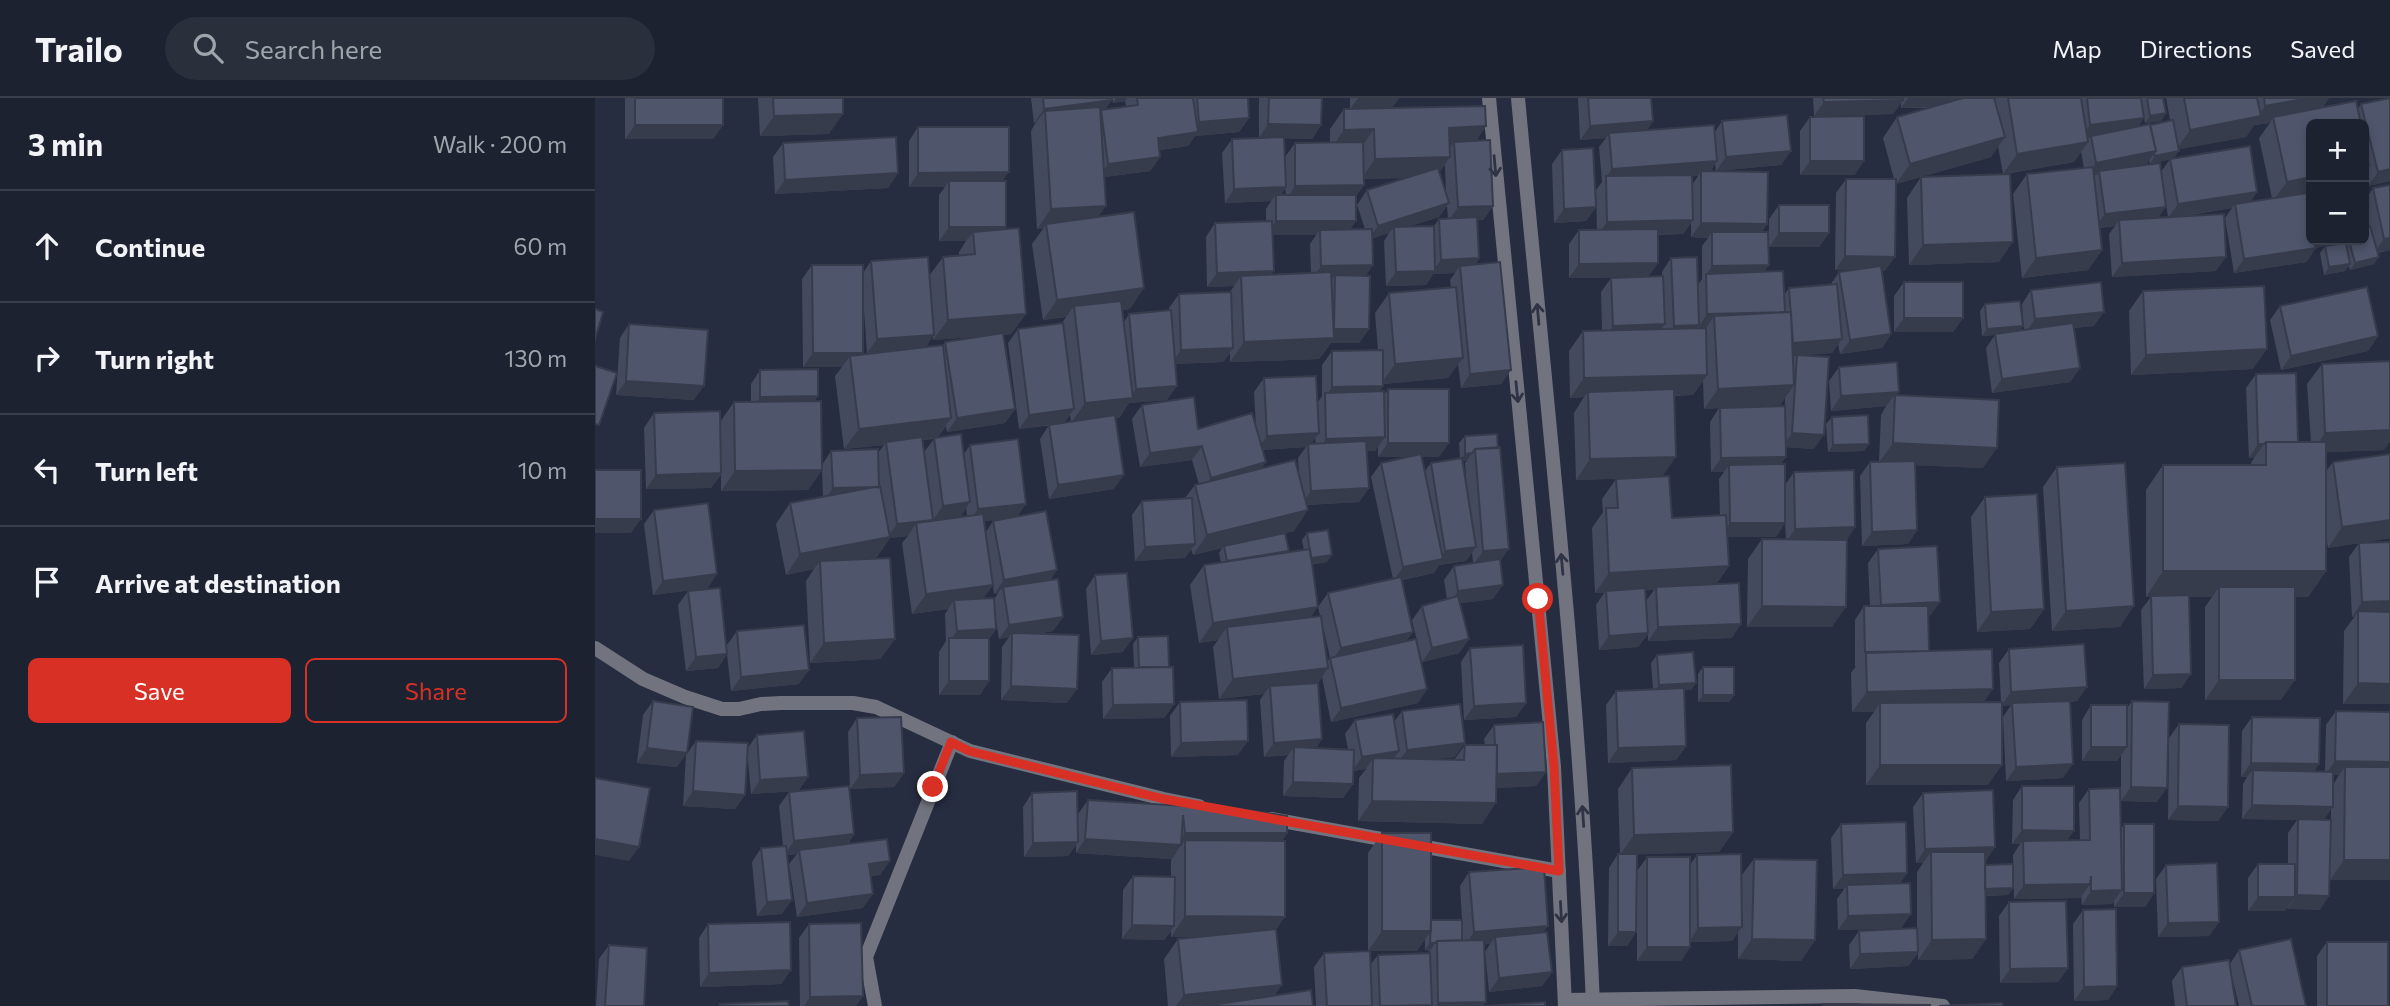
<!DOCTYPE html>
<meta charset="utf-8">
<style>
body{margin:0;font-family:Commissioner,sans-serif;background:#2a2f3c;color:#f1f3f6}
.controls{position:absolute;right:21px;top:21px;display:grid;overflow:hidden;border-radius:10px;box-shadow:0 4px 10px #0003}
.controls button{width:63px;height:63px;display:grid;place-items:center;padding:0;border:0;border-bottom:2px solid #3b3f4c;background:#1d2230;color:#f1f3f6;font:35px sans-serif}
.stop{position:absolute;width:21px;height:21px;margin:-16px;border:5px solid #d93025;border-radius:50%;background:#fff}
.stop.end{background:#d93025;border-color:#fff;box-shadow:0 2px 7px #0008}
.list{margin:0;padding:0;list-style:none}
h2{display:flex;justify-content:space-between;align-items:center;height:91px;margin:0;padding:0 28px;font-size:30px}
h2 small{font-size:23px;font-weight:400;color:#a0a4ab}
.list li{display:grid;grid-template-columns:46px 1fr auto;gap:21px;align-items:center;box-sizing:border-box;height:112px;padding:0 28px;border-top:2px solid #3b3f4c}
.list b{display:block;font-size:26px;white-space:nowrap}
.list em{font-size:23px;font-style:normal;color:#a0a4ab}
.actions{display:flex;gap:14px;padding:21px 28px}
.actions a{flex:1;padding:16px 0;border:2px solid #d93025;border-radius:10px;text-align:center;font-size:24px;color:#d93025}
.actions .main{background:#d93025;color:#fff}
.icon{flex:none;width:38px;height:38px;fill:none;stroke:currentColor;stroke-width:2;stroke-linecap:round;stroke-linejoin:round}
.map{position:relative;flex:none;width:1795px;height:908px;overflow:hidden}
header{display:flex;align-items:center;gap:42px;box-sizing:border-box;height:98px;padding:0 35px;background:#1d2230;border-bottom:2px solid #3b3f4c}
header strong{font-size:33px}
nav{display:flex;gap:38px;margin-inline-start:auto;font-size:24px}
.search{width:490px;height:63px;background:#2a2f3c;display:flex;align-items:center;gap:18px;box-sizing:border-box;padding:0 24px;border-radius:38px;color:#a0a4ab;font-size:26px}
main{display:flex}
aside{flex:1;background:#1d2230}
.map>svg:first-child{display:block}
</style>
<header>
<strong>Trailo</strong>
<div class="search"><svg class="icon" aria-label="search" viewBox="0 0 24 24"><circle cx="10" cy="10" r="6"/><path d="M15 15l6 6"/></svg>Search here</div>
<nav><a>Map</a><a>Directions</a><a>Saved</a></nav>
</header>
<main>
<aside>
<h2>3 min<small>Walk · 200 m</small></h2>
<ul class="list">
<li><svg class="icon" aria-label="ahead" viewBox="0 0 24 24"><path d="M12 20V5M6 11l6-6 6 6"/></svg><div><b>Continue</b></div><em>60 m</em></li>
<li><svg class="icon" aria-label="right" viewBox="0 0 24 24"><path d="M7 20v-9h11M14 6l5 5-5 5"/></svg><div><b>Turn right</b></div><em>130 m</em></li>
<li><svg class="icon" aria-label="left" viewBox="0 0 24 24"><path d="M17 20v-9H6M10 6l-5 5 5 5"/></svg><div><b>Turn left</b></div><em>10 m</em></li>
<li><svg class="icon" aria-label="arrive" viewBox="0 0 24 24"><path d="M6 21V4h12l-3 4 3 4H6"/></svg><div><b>Arrive at destination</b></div></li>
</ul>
<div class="actions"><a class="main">Save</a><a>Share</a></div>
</aside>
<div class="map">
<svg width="1795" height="908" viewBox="0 0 1795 908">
<rect width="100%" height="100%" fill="#272d40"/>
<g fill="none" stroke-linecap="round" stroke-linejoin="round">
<path stroke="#71747f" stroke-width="14" d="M0,550L48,581L90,599L127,611H144L166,606L186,605H258L281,609L375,653L569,701L604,708
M676,721L964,773
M970,902L1260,898L1348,908
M280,908L271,859L357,644"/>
<path stroke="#71747f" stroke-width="14" d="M894,0L959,669L970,908
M923,0C951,302 986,605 998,908"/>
</g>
<path fill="#444a5d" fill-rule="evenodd" d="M30,0H128V27L118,41H30Z
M163,0H248L234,36L165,38Z
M436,0H517L510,11L531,8L530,3L518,5L517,0H653L654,20L644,34L600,38L593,48L564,52L565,59L555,73L509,79L503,119L535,211L527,212L529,224L534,216L574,213V210L584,196L635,194L639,188L612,189L611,139L620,125L671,123V111L676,103L630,105L627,55L637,41L664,40V0H727L726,27L717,41L689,40L690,59L700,45L735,44V31L749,11H755V0H804L797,10L891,28L881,43L898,108L888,122H882L884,160L880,167L916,272L906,286L866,290L863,266L853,280L788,286L785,293L789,297L793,291L844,359H827L830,373L836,365L865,360L864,345L870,338L902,336L905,464L898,501L865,505L874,541L864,555L827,564L817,522L827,508L852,501L849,482L859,468L878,465L877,454L871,463L844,467L839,475L807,482L811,543L832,591L823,605L736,624L727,579L723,585L727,641L721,650L753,651L750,636L760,622L799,624L807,613L860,659L838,661L859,662L870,647H890L889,641L899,627L951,674L941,688L901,690L887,726L763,723L764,680L771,671L758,673V686L748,700L688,698L689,663L693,657L669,659L665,602L669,596L624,601L618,549L623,542L604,545L595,487L609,467L626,464L624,455L627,450L598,457L596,451L590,460L540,463L537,417L547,403L590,400L600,387L604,386L597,362L545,369L537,321L547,307L603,331L661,329L659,294L669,280L722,305L727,298V267L737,253L783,252L780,215L794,195L856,189L855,182L860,175L838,176L831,187L791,188L789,143L794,135L778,140L771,178L774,231L764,245H736L724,261L635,264V255L628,264L580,266L572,302L534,305L524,320H520L519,391L454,401L445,341L454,327H458L424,331L413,245L423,231L467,225L471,219L448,222L437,146L448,131H442L436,33L441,24L439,25ZM850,67L851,96L844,74ZM812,80L772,92L762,107L770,131H755L761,123V98L769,87V81ZM690,90L691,97H686ZM852,108L853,121H844L839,128H815L844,119ZM678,137H721L715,146L716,175L677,176ZM475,317L476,324L469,325ZM720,339L721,346H716ZM783,348V359H812L786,365L776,379L798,481L733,495L723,509L725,518L716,519L717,466L732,464L712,435L707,442L709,452L693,454L672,439L699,433L712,407L764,404L774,390L772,353H780ZM711,349L703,360L704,375L667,370V352ZM867,363H872L870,365L872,391ZM728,528L735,560L732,564Z
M983,0H1056L1058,23L1052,32L1120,34L1127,23L1196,53L1186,67L1121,73L1120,66L1115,74L1167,134L1174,147V121L1184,107L1234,135L1224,149H1174L1169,174L1189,197L1194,190L1236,186L1244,174L1258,172H1240L1241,95L1251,81H1299L1288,40L1302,19L1335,10H1306V5L1298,16L1219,18L1218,0H1399V3L1401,0H1568L1571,15L1566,23L1550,25L1549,19L1543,29L1575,22L1571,0H1734L1727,10L1763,11L1766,6L1795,83L1773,88L1769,74V75V26H1716L1712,97L1713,103L1737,146L1721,150L1711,164L1639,175L1630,120L1637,110L1584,119L1621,173L1517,179L1514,136L1520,128L1505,130L1507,152L1493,172L1427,180L1418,96L1432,76L1489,70L1486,54L1479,64L1410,76L1404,164L1314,167L1312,100L1326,79L1408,76L1403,48L1396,59L1301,86L1290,173H1287L1296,236L1287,250L1245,256L1243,246L1237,255L1208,257L1219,351L1191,349L1186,366L1190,387L1199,374L1260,429L1251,442L1237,529H1152L1153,461L1167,441H1191L1190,425L1181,439H1132L1134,468L1121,486L1137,540L1053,543V536L1043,549L1004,552L1001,507L1009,495H1000L997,430L1008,414L1007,401L1021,381L1045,380L981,382L979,315L989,299L975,300L974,253L988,233L1007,232L1006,194L1016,180L1045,179L974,180V146L984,132H1002L1001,92L1007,84L1004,49L1011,40L985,42ZM1675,25L1664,40L1677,100L1655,104L1662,94L1579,60L1584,51L1651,39L1659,27ZM1575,61L1566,74L1551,67L1554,62L1555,66ZM1097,78H1103L1097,87ZM1569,93L1573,119L1563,120ZM1096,125V139L1113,140L1107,148V181L1103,187L1076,160L1067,174V178L1053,179L1063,165V137L1088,136ZM1108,283L1109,311L1124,310L1115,324L1116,374H1129L1124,381L1125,417L1077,420L1068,378L1079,298L1098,297ZM1190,300V308L1147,309L1185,307ZM1050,492H1059L1051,503Z
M1215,19L1260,77H1205V33Z
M323,29L408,83L411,129L410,131L431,216L416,236L408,237L420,311L410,325L352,334L351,328L343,339L369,356L375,347L431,406L421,419L462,472L455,482L468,519L458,533L441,536L472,605L406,602L407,549L414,539L404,541L399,510L401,531L394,541V583L385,597H344V554L351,543L350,516L353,511L317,516L307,445L313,438L295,440L281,460L275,461L300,541L285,561L215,565L211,483L219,471L191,477L181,426L195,405L228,399L227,372L213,392L126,393V376L116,390L51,391L49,330L59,315L125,324L139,304H156V286L165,272L223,298L219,303L227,367L236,353L283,355L289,347L249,351L240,278L247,269H208L207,181L217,167L268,175L276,163L334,178L348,159L364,157V154L371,143H344V97L350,89H314V43ZM268,198L272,255H282L267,256L268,255ZM338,238V242L389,238L350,244L348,247L331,249ZM339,341L329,354L338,422L366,418L371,410L372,418L337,423L338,422L328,342ZM410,421L398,423L391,434L389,423ZM398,487L399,496L403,495L399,502L388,500Z
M188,45L303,75L293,90L180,96L178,59Z
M967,52L1001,109L991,123L959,125L957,66Z
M1778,90L1795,152L1783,155L1779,166L1755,172L1754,168L1750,173L1729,177L1725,155L1730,148L1748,145L1747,142H1769L1774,128L1769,104Z
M1309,184L1368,220L1358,234H1299V198Z
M1436,192L1499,228L1479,230L1485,270L1475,284L1397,295L1391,250L1400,237L1387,238L1385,213L1390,206L1428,228L1425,232H1429L1427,206Z
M1548,193L1658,271L1536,277L1534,213Z
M1685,208L1783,238L1773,253L1686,272L1675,222Z
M34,226L99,302L21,297L25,240Z
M1727,266L1789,352L1731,354V373L1738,364L1795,440L1764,445L1795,606H1748L1749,533L1760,518L1757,519L1754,459L1764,445L1733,450L1731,437V473L1713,499H1700L1686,602H1610V509L1617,499H1594L1596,576L1586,590L1549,591L1546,512L1556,499H1551V392L1568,367H1655L1659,360H1654L1651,290L1661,276L1703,344H1716L1712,286Z
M1244,269L1302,297L1388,370L1320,367L1322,432L1313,446L1267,448L1265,378L1275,364H1284L1286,317L1291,308L1236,313L1234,283Z
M1237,319L1274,346L1269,353L1233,354L1231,326Z
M1462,369L1525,529L1457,533L1448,389Z
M1390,399L1449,511L1435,531L1382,534L1376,419Z
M59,412L113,490L58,497L49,426Z
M1283,451L1335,518H1333L1334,553L1388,604H1406L1404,565L1414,551L1492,589L1482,603L1475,604L1468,680L1411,683L1408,619L1416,607L1407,608L1393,687H1271V625L1279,614H1257L1256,575L1261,568H1260V522L1269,508H1275L1273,465Z
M500,477L528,554L496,557L491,491Z
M93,493L132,547L142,533L204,586L136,593L132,556L123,570L91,573L83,507Z
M543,539L574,569L579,606L569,620L508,621L507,584L517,570L539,569L538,546Z
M875,550L931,605L921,619L869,622L866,564Z
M1062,557L1101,585L1096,592H1089L1091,648L1081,662L1013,665L1011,607L1021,593L1058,591L1056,565Z
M1108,569L1139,597L1134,604H1103V576Z
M58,603L82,669L42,665L48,617Z
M1537,603L1562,704L1526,703V657L1522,663H1487V622L1496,607L1532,610Z
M585,604L643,657L576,659L575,618Z
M1741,613L1794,782H1735L1725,812L1692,810L1690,813H1653V780L1663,766H1693V735L1702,722L1647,721L1648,686L1652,679H1646L1647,633L1657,619L1719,673L1730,674L1731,627ZM1738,677H1744L1738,687ZM1736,711V722L1729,721Z
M262,620L309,675L299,689L255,691L253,634Z
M1584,626L1633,709L1623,723L1573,722L1574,640Z
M162,637L213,679L203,693L259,736L253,746L285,777L276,778L268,810L202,819L194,766L202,756L192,757L187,816L162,818L157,764L166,750L188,748L184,708L194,694L200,693L156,696L152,651L150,697L140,711L88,708L91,657L101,643L152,651Z
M1037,670L1138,734L1124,754L1042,756L1041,834L1032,848H1013L1014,770L1023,756H1025L1023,691Z
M1427,688L1472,742H1485L1484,705L1494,691L1526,731L1529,726L1559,795L1550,809H1519V803L1517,806L1487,807L1486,798L1485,800L1419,801L1418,757L1425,746H1417L1418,702Z
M437,695L483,716L493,702L585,708L589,703L692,735L687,743L681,832L679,897L718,908H573L569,861L583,841L602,839H576V833L569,842L527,841L528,792L538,778L576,779V762L585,749L576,761L481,755V747L473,758L429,759L428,709Z
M1328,695L1400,749L1390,763V767L1418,790L1413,797L1390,798L1391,841L1377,861L1323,862V855L1313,868L1255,871L1254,847L1264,833L1322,830V774L1328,765H1321L1318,709Z
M1246,726L1312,775L1305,785L1316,816L1306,830L1243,832L1242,801L1249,791H1238L1236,740Z
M787,735L836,822H867L865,788L874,774L949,834L957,874L947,888L894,894L890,854L895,846H889L888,908H721L719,869L729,855L773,853V755ZM830,841V852L835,853L833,855L783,857L775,867V853H822Z
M1102,757L1146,778L1159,761L1220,842L1206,863L1143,861V834L1137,843L1095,844V849L1086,863H1042V773L1052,759L1095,767Z
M1571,767L1624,824L1614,838L1563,839L1561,781Z
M1414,804L1473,870L1463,884L1405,885L1404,818Z
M1488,812L1522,888L1513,902L1479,903L1478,826Z
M113,826L196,872L186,886L105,889L104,840Z
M214,826L268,898L261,908H205L204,840Z
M1732,844L1793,908H1722V858Z
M14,847L49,908H1L4,861Z
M1644,852L1711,908H1644L1635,870L1641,908H1580L1577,883L1587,869L1635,866Z"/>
<path fill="#373c4c" d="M521,0H532L530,3L518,5Z
M763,0H804L795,13L755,11Z
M1313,0H1389L1383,8L1306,10Z
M1714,0H1734L1722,16L1678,19L1675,25L1659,27L1651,39L1581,52L1595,32L1662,19L1670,8Z
M517,2L507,16L506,12L450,13L441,24L439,25L449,11Z
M1308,2L1298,16L1219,18L1229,4Z
M1571,15L1566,23L1550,25L1555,18Z
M248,16L234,36L165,38L179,18Z
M654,20L644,34L600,38L593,48L553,54L563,40L597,35L604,24Z
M1549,20L1539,34L1485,41L1495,27Z
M1058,23L1048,38L1014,35L1011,40L985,42L995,28Z
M673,26L726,27L717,41L664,40Z
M40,27H128L118,41H30Z
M891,28L877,49L859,44L855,49L840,50L854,30Z
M779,31L765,51L735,52L749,32Z
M1410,39L1396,59L1301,86L1315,66Z
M1493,44L1479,64L1408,76L1422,56Z
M1196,53L1186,67L1121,73L1131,59Z
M1561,53L1551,67L1504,73L1502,77L1491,79L1501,65Z
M1584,53L1579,60L1555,66L1560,58Z
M565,59L555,73L503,80L513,66Z
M855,59L841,79L766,81L780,61Z
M1122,63L1112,77L1106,73L1103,78L1011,84V79L1017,71Z
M1215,63H1269L1260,77H1205Z
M1795,71V83L1773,88L1783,74Z
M414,74L404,88L354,83L350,89H314L323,75Z
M303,75L293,90L180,96L190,82Z
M1716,79V96L1677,104L1692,84Z
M769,87L759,101L691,102L700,88Z
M691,89L682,103L681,97L676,103L630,105L639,91Z
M1662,94L1653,108L1640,106L1637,110L1573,120L1583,106Z
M854,105L844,119L799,133V129L794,135L773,142L783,128Z
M511,108L497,128L451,126L448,131H442L456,111Z
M898,108L888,122L853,124L863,109Z
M1001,109L991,123L959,125L969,111Z
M1571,109L1561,123L1524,122L1520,128L1500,130L1510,116Z
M1098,122L1088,136L1002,138L1012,124Z
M681,123H761L751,137L725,132L721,137H671Z
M1106,125L1172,126L1163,141L1117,134L1113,140L1096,139Z
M354,129H411L401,143L378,134L371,143H344Z
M1184,135H1234L1224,149H1174Z
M1795,140V152L1779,155L1789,141Z
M1729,142H1740L1737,146L1719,150H1721L1711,164L1639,175L1649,161Z
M1418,144L1404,164L1314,167L1328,147Z
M1507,152L1493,172L1427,180L1441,160Z
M1250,158L1300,159L1290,173L1240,172Z
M1631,159L1621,173L1517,179L1527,165Z
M1784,159L1779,166L1755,172L1760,165Z
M884,160L875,174L865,168L860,175L838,176L831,187L791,188L801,174L838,173L846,162Z
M1063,165L1053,179L974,180L984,166Z
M1755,166L1750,173L1729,177L1734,169Z
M778,167L769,181L740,177L737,182H716L726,168Z
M1174,167L1164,181L1111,177L1117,168Z
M679,173L669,187L646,178L639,188L612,189L622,175Z
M549,190L535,211L480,218L479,208L471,219L448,222L462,202Z
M1190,214L1180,228L1119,218L1111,230H1103L1112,216Z
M1509,214L1499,228L1430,235L1440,221Z
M431,216L416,236L338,242L353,222Z
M1309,220H1368L1358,234H1299Z
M1070,226L1060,240L1008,242L1018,228Z
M1104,227L1094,241L1069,242L1079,228Z
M1428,228L1423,235L1387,238L1392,231Z
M739,231H774L764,245H736L724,261L635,264L649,244L732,241Z
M1296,236L1287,250L1245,256L1255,242Z
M339,237L329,251L272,255L282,241Z
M1783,238L1773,253L1686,272L1696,258Z
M1247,241L1237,255L1189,259L1198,245Z
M638,250L628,264L576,266L586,252Z
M1672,251L1658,271L1536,277L1551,257Z
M218,255H268L258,269L255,258L247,269H208Z
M868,260L853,280L786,286L800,266Z
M1485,270L1475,284L1397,295L1407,281Z
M916,272L906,286L866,290L875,276Z
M1112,277L1098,297L993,299V294L989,299L975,300L989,280Z
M31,283L109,288L99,302L21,297Z
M1199,287L1185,307L1109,311L1123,291Z
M582,288L572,302L534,305L524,320L476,325L490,305L534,300L541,291Z
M788,288L779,302L730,300L737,289Z
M1304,294L1300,300V297L1291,308L1236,313L1246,298Z
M223,298L213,313H156L165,299Z
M420,311L410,325L352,334L362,320Z
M479,311L469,325L424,331L434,317Z
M356,320L342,340L291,346V344L289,347L249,351L264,331Z
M1795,332V344L1789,352L1716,355L1730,335Z
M724,335L714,349L713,346L711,349L662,352L672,338Z
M1197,335L1229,337L1219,351L1187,349Z
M790,339L780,353L721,355L731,341Z
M793,345H854L844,359H783Z
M1298,345L1402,350L1388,370L1283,366Z
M1274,346L1269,353L1233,354L1238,347Z
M1663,346H1669L1659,360H1654Z
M607,348L597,362L545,369L555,355Z
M877,355L872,363H865L870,356Z
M1081,359L1067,379L981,382L995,361Z
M1191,359L1181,373L1134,367L1129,374H1116L1126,360Z
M671,364L661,378L606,394L616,380Z
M227,372L213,392L126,393L140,373Z
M126,375L116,390L51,391L61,377Z
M529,377L519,391L454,401L463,387Z
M284,389L228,404L238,390Z
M774,390L764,404L706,407L716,393Z
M375,404L366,418L338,422L348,408Z
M431,406L421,420L373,425L383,411Z
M713,412L699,433L629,449V448L627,450L598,457L612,437Z
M0,421H46L36,435H0Z
M338,422L328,436L321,425L313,438L295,440L281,460L225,470V463L219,471L191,477L205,456L292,440L302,426Z
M1795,422V440L1733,450L1747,429Z
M1135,425H1190L1181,439H1125Z
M1260,429L1251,443L1191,445L1200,431Z
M1322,432L1313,446L1267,448L1277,434Z
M600,446L590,460L540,463L550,449Z
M881,449L871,463L844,467L839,475L798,483L808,469L844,462L850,453Z
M914,451L904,465L878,467L888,453Z
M737,457L732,464L711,468L716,460Z
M1134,468L1120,488L1061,489L1059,492L1011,495V493L1009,495H1000L1014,475Z
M462,472L452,486L408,489L403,495L399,496L409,482Z
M1568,473H1731L1713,499H1624V489L1617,499H1551Z
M122,476L113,490L58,497L68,483Z
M398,487L384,507L359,502L353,511L317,516L331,496Z
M908,487L898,501L853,507L863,493Z
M1795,503V517L1763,513L1760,518L1757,519L1767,504Z
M1345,504L1335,518L1276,521L1286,507Z
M1167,508L1251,509L1237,529H1152Z
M1539,508L1525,529L1457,533L1471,513Z
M723,509L709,529H632L623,542L604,545L618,525Z
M1449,511L1435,531L1382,534L1396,514Z
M468,519L458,533L417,539V535L414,539L404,541L414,527Z
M1146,526L1137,540L1053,543L1063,529Z
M401,531L391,545L354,544L362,533Z
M818,534L808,548L736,564L746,550Z
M1053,535L1043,549L1004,552L1014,538Z
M538,540L528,554L496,557L506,543Z
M300,541L285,561L215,565L229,545Z
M874,541L864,555L827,564L837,550Z
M132,556L123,570L91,573L101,559Z
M733,570L719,590L675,588L669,596L624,601L638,581Z
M214,572L204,586L136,593L146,579Z
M1596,576L1586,590L1549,591L1558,577Z
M1624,582H1700L1686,602H1610Z
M354,583H394L385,597H344Z
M1101,585L1096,592L1059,594L1064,587Z
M1763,585L1795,586V606H1748Z
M416,588L482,591L472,605L406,602Z
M1492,589L1482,603L1417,607V605L1416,607L1406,608L1416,594Z
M832,591L823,605L736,624L746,610Z
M1398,591L1384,611L1285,605L1279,614H1257L1272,594Z
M1108,597H1139L1134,604H1103Z
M931,605L921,619L869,622L879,608Z
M579,606L569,620L508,621L518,607Z
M727,641L717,655L699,649L693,657L669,659L679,645Z
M653,643L643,657L576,659L586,645Z
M870,645L860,659L802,666L812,652Z
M1091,648L1081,662L1013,665L1023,650Z
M1496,649H1532L1522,663H1487Z
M52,650L92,655L82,669L42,665Z
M804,653L795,667L778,660L771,671L757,673L767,659Z
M1740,663L1795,664V678L1750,669L1744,677H1730Z
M1656,665L1724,666L1715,680L1658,672L1652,679H1646Z
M1478,666L1468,680L1411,683L1421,669Z
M1285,667H1407L1393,687H1271Z
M951,674L941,688L892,691L902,676Z
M309,675L299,689L255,691L265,677Z
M213,679L203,693L156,696L165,682Z
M698,684L758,686L748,700L688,698Z
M1536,689L1572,690L1562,704L1526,703Z
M98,693L150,697L140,711L88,708Z
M777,703L901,705L887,726L763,723Z
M1657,707L1738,709L1728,723L1703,721L1702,722L1647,721Z
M1583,708L1633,709L1623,723L1573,722Z
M1427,732L1479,733L1469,747L1428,743L1425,746H1417Z
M1138,734L1124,754L1025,757L1039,737Z
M590,735H692L682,749L590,742L576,761L481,755L490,741L581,747Z
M259,736L249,751L204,752L202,756L189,757L199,743Z
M0,741L44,749L34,763L0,757Z
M483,744L473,758L429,759L438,745Z
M1400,749L1391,763L1336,765V754L1328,765H1321L1330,751Z
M1749,762H1795V781L1794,782H1735Z
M295,763L285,777L264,780L274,766Z
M1312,775L1303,789L1252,787L1249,791H1238L1248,777Z
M1495,786L1485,800L1419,801L1429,787Z
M1418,790L1413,797L1381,798L1386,791Z
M1527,792L1517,806L1487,807L1496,793Z
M1529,795H1559L1550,809H1519Z
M278,796L268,810L202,819L212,805Z
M1702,797L1734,798L1725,812L1692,811Z
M1663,799H1700L1690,813H1653Z
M197,802L187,816L162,818L172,804Z
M1316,816L1306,830L1243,832L1253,818Z
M590,818L690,819L676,839H576Z
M1624,824L1614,838L1563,839L1573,825Z
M537,827L579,828L569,842L527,841Z
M953,828L943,842L900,839L895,846L869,848L879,834Z
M1147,829L1137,843L1094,844L1103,830Z
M787,833H836L822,853H773Z
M1023,834H1041L1032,848H1013Z
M1157,841L1220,842L1206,863L1143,861Z
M1391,841L1377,861L1323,862L1337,842Z
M835,845H840L835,853L830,852Z
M1052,849H1095L1086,863H1042Z
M1323,854L1313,868L1255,871L1265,856Z
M1473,870L1463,884L1405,885L1415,871Z
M196,872L186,886L105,889L114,875Z
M957,874L947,888L894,894L904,880Z
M687,887L673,907L581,908L589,897Z
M1522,888L1513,902L1479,903L1489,889Z
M268,898L261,908H209L215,899Z
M891,904L888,908H841L843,905Z"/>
<path fill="#4f566c" stroke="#373c4c" stroke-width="2" d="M40,0H128V27H40Z
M178,0H248V16L179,18Z
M448,0H517V2L449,11Z
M542,0H598L603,34L563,40L565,59L513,66L506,12L543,7Z
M602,0H653L654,20L604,24Z
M674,0H727L726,27L673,26Z
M993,0H1056L1058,23L995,28Z
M1228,0H1308V2L1229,4Z
M1368,0H1399L1410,39L1315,66L1302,19Z
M1413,0H1486L1493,44L1422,56Z
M1492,0H1546L1549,20L1495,27Z
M1552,0H1568L1571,15L1555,18Z
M1589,0H1662L1666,18L1595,32Z
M1669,0H1714L1670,8Z
M1795,0V71L1783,74L1766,6Z
M1761,3L1766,26H1716V79L1692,84L1678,19Z
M890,8L891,28L854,30L855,59L780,61L779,31L749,32V11Z
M505,9L511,108L456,111L450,13Z
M1192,17L1196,53L1131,59L1127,23Z
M1269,18V63H1215V19Z
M1578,22L1584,53L1560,58L1559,55L1561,53L1555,27Z
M1555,26L1561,53L1501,65L1496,38Z
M1119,27L1122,63L1017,71L1014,35Z
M323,29H414V74L323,75Z
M301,39L303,75L190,82L188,45Z
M689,39L691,89L639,91L637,41Z
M895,42L898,108L863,109L859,44Z
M1769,42L1774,68L1769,69Z
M768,44L769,87L700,88V45Z
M1655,48L1662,94L1583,106L1575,61Z
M998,50L1001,109L969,111L967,52Z
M1565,65L1571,109L1510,116L1504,73Z
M1498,69L1507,152L1441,160L1432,76Z
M843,70L854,105L783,128L772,92Z
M1106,73L1173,74L1172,126L1106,125Z
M1415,76L1418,144L1328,147L1326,79Z
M1097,77L1098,122L1012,124L1011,78Z
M1251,81H1301L1300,159L1250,158Z
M354,83H411V129H354Z
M1795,87V140L1789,141L1778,90Z
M1712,95L1716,123V142H1719L1721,150L1649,161L1640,106Z
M681,97H761V123H681Z
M1716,102V123L1713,103Z
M1184,107H1234V135H1184Z
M539,114L549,190L462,202L451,126Z
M1629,116L1631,159L1527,165L1524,122Z
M882,119L884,160L846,162L844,121Z
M677,123L679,173L622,175L620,125Z
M839,128L840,173L801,174L799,129Z
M1775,128L1784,159L1760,165L1754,142H1769V130Z
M424,130L431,216L353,222L348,159L380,156L378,134Z
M777,131L778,167L726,168L725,132Z
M1063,131V165L984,166V132Z
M1117,134H1173L1174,167L1117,168Z
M1751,145L1755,166L1734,169L1730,148Z
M333,159L339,237L282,241L276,163Z
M1102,159L1104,227L1079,228L1076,160Z
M905,164L916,272L875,276L865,168Z
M217,167H268V255H218Z
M1286,168L1296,236L1255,242L1244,174Z
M1188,173L1190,214L1112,216L1111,176Z
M736,174L739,240L649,244L646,178Z
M740,177L775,178L774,231H739Z
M1068,178L1070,226L1018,228L1016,180Z
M1309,184H1368V220H1309Z
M1506,184L1509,214L1440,221L1436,192Z
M1242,186L1247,241L1198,245L1194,190Z
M1669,188L1672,251L1551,257L1548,193Z
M861,189L868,260L800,266L794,195Z
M1772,189L1783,238L1696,258L1685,208Z
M636,194L638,250L586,252L584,196Z
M526,203L538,300L490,305L479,208Z
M1425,203L1428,228L1392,231L1390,206Z
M0,211L8,214L0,242Z
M576,212L582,288L541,291L534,216Z
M1196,214L1199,287L1123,291L1119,218Z
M468,225L479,311L434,317L423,231Z
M1478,225L1485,270L1407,281L1400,236Z
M34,226L113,232L109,288L31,283Z
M1111,230L1112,277L989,280L988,233Z
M408,235L420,311L362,320L350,244Z
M348,247L356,320L264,331L255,258Z
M788,252V288L737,289V253Z
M1202,257L1234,259L1229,337L1197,335Z
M1795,263V332L1730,335L1727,266Z
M1302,264L1304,294L1246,298L1244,269Z
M0,268L22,275L4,327L0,326Z
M223,271V298L165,299V272Z
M1701,275L1703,344H1671L1669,346H1663L1661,276Z
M721,278L724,335L672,338L669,280Z
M793,291H854V345H793Z
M1079,291L1081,359L995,361L993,294Z
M789,293L790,339L731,341L730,295Z
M1300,297L1404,302L1402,350L1298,345Z
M599,299L603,331L657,315L671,364L616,380L607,348L555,355L547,307Z
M226,303L227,372L140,373L139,304Z
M1190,308L1191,359L1126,360L1125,310Z
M125,313L126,375L61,377L59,315Z
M520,317L529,377L463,387L454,327Z
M1273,317L1274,346L1238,347L1237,319Z
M366,336L375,404L348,408L339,340Z
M902,336L903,350L880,351L877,355L870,356V338Z
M327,339L338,422L302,426L291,344Z
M423,341L431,406L383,411L375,347Z
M771,343L774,390L716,393L713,346Z
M1671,344H1731V473H1568V367H1671Z
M905,349L914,451L888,453L880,351Z
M283,351L284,389L238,390L236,353Z
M826,356L848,461L808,469L786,365Z
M1795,356V422L1747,429L1738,364Z
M867,360L881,449L850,453L836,365Z
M700,362L713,412L612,437L600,387Z
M1320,363L1322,432L1277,434L1275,364Z
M1530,365L1539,508L1471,513L1462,369Z
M1190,366V425H1135L1134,367Z
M0,372H46V421H0Z
M1259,372L1260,429L1200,431L1199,374Z
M1074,378L1077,420L1131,417L1134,468L1014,475L1011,410H1023L1021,381Z
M285,388L295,439L205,456L195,405Z
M1442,396L1449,511L1396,514L1390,399Z
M597,400L600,446L550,449L547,403Z
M113,405L122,476L68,483L59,412Z
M451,413L462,472L409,482L398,423Z
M388,416L398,487L331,496L321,425Z
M733,432L737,457L716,460L712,435Z
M690,435L694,453L632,463L629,448Z
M1167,441L1252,442L1251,509L1167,508Z
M1795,444V503L1767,504L1764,445Z
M1342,448L1345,504L1286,507L1283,451Z
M715,451L723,509L618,525L609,467Z
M295,460L300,541L229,545L225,463Z
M905,461L908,487L863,493L859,468Z
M532,475L538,540L506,543L500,477Z
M806,479L818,534L746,550L733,495Z
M463,481L468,519L414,527L408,489Z
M1144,485L1146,526L1063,529L1061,489Z
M1624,489H1700V582H1624Z
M125,490L132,556L101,559L93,493Z
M1050,490L1053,535L1014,538L1011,493Z
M1594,497L1596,576L1558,577L1556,498Z
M863,498L874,541L837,550L827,508Z
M399,500L401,531L362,533L359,502Z
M1269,508H1333L1334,553L1270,554Z
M1763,513L1795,514V586L1763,585Z
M726,518L733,570L638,581L632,529Z
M209,527L214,572L146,579L142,533Z
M417,535L484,537L482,591L416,588Z
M573,538L574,569H544L543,539Z
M354,540H394V583H354Z
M821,541L832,591L746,610L735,560Z
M1489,546L1492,589L1416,594L1414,551Z
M928,547L931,605L879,608L875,550Z
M1397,551L1398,591L1272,594L1271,555Z
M1098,554L1101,585L1064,587L1062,557Z
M578,569L579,606L518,607L517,570Z
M1108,569H1139V597H1108Z
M723,585L727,641L679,645L675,588Z
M1089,590L1091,648L1023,650L1021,593Z
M652,602L653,643L586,645L585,604Z
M58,603L98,609L92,655L52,650Z
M1475,603L1478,666L1421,669L1417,605Z
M1537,603L1574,604L1572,690L1536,689Z
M1407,604V667H1285V605Z
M865,606L870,645L812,652L807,613Z
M1496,607H1532V649H1496Z
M1741,613L1795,614V664L1740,663Z
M798,616L804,653L767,659L760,622Z
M306,619L309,675L265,677L262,620Z
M1657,619L1725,620L1724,666L1656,665Z
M948,624L951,674L902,676V647H900L899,627Z
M1584,626L1634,627L1633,709L1583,708Z
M209,633L213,679L165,682L162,637Z
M101,643L153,645L150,697L98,693Z
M870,647H902L901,705L777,703L778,660L869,662Z
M699,649L759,652L758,686L698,684Z
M1136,667L1138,734L1039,737L1037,670Z
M1750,669H1795V762H1749Z
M1658,672L1738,674V709L1657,707Z
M0,680L55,690L44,749L0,741Z
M254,688L259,736L199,743L194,694Z
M1427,688H1479V733L1427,732Z
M1525,690L1527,792L1496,793V778L1495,786L1429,787L1428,743L1495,742L1494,691Z
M1398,692L1400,749L1330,751L1328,695Z
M482,693L483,744L438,745L437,695Z
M493,702L589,708V703L692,718V735H590L588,717L586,747L490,741Z
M1703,721L1736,722L1734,798L1702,797Z
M1311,724L1312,775L1248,777L1246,726Z
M1529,726H1559V795H1529Z
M787,735H836V833H787Z
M292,741L295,763L274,766L278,796L212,805L204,752Z
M590,742L690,743V819L590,818Z
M191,748L197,802L172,804L166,750Z
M1336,754H1390L1391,841L1337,842Z
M1023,756H1042L1041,834H1023Z
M1146,756L1147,829L1103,830L1102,757Z
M1052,759H1095V849H1052Z
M1159,761L1222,762L1220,842L1157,841Z
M1622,765L1624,824L1573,825L1571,767Z
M1418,766V790L1390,791V767Z
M1663,766H1700V799H1663Z
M949,769L953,828L879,834L874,774Z
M538,778L580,779L579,828L537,827Z
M1315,785L1316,816L1253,818L1252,787Z
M1471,803L1473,870L1415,871L1414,804Z
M1521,811L1522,888L1489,889L1488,812Z
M836,822H867V842L842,843L840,845H835Z
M195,824L196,872L114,875L113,826Z
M266,825L268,898L215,899L214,826Z
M1322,830L1323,854L1265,856L1264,833Z
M681,831L687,887L589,897L583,841Z
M952,834L957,874L904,880L900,839Z
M1696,841L1711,908H1657L1644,852Z
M889,842L891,904L843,905L842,843Z
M1732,844H1793V908H1732Z
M14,847L52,850L49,908H10Z
M775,853L777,908H732L729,855Z
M835,855L837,907L785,908L783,857Z
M1634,862L1641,908H1592L1587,869Z
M716,892L718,908H610Z
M193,903L194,908H125V906Z
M950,904V908H889Z
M1407,905L1408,908H1344Z
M1228,906L1335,907V908H1228Z"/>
<defs><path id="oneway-shaft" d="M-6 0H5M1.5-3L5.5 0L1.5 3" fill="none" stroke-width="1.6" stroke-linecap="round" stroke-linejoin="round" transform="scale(1.75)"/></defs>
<g stroke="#2e3345">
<use href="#oneway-shaft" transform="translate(900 68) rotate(85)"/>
<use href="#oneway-shaft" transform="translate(943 216) rotate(-95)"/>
<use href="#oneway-shaft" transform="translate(922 294) rotate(84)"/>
<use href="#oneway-shaft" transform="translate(967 466) rotate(-95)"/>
<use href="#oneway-shaft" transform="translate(988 718) rotate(-94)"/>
<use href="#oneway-shaft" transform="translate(966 814) rotate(87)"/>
</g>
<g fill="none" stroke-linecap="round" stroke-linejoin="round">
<path stroke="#d93025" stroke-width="9" d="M338,689L356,644L374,653L569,701L964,773L959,669L943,501"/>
</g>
</svg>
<div class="controls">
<button>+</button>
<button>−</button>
</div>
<div class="stop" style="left:943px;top:501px"></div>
<div class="stop end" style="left:338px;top:689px"></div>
</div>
</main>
